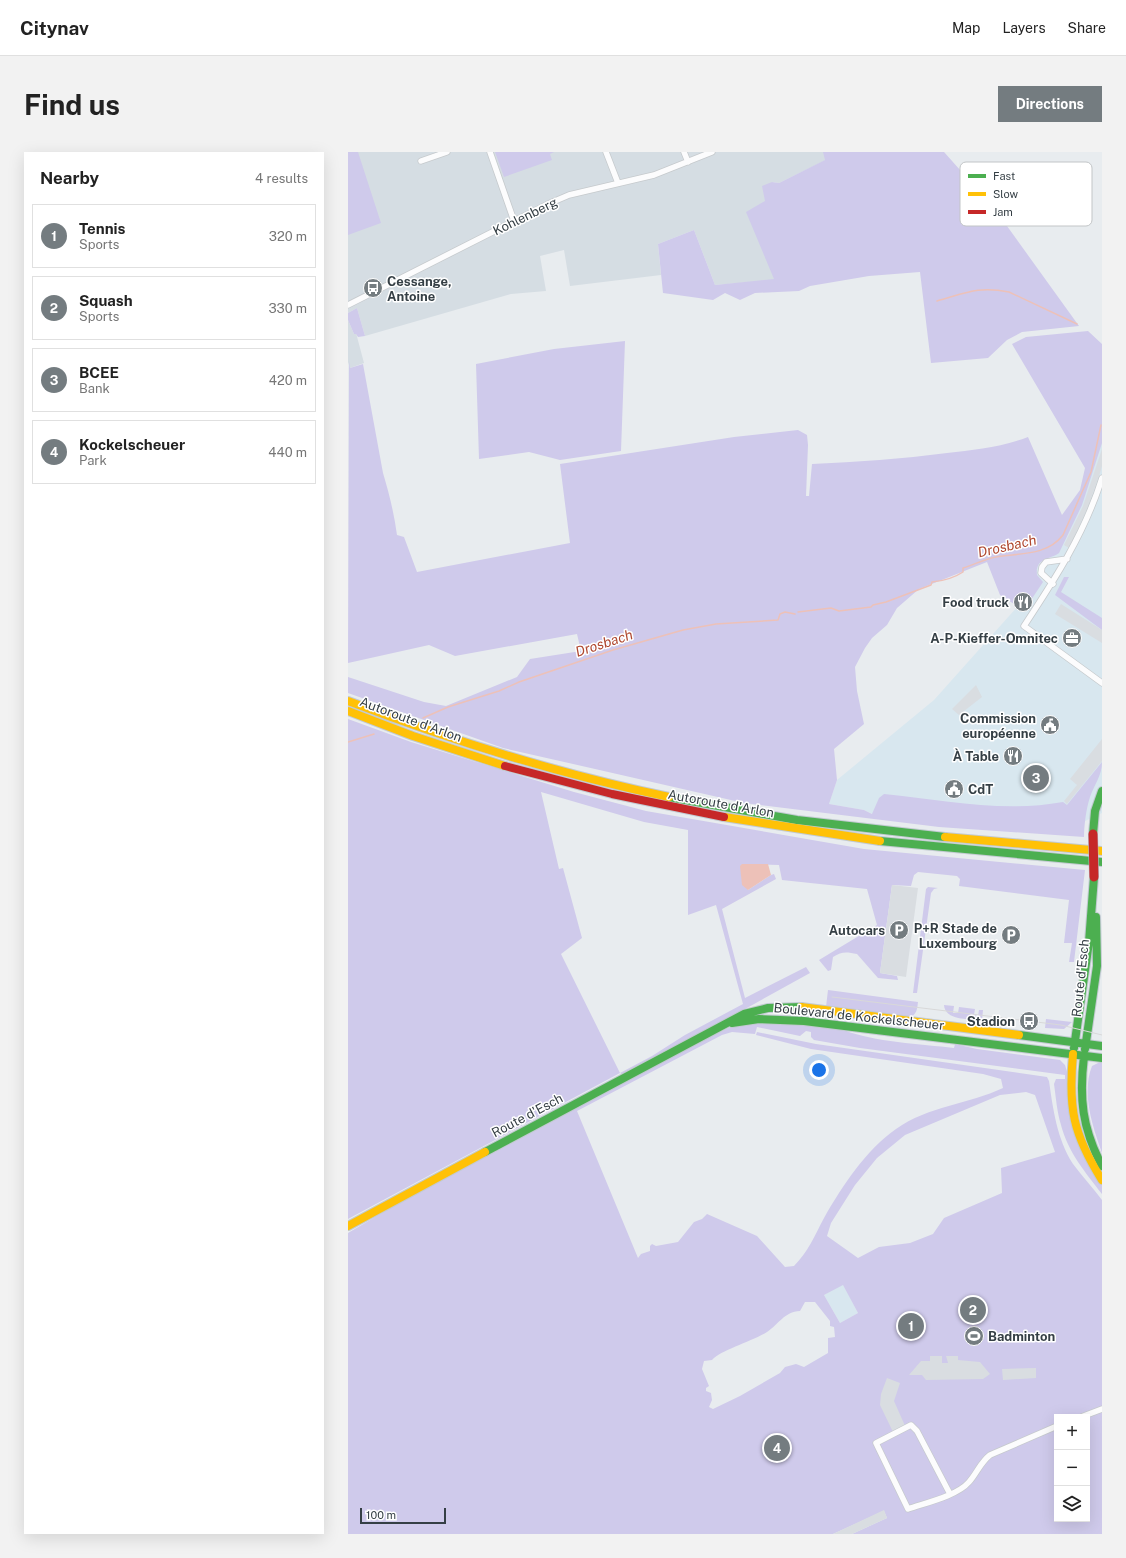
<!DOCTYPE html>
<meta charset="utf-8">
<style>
body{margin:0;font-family:"Public Sans",sans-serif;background:#f2f2f2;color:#222}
.controls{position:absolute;right:12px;bottom:12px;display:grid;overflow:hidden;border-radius:0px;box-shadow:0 4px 16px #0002}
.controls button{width:36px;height:36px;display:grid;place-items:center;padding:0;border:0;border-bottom:1px solid #e0e0e0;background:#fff;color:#222;font:20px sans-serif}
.scale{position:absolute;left:12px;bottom:10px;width:86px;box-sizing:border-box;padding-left:4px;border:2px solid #353f45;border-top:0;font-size:11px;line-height:14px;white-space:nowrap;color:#353f45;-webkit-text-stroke:3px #fff;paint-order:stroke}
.you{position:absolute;left:471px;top:918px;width:14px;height:14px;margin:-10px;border:3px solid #fff;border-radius:50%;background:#1a73e8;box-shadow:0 0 0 6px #1a73e833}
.badge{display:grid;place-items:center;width:26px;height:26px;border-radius:50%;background:#747c80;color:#fff;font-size:13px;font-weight:700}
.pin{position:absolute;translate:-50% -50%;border:2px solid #fff;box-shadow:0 1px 4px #0006}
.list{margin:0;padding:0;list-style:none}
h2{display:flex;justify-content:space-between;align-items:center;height:52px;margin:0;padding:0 16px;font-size:17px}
h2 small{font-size:13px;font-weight:400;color:#767676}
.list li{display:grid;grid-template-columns:26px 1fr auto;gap:12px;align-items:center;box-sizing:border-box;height:64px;margin:0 8px 8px;padding:0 8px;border:1px solid #e0e0e0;border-radius:0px}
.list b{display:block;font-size:15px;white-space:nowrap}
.list p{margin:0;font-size:13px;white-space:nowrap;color:#767676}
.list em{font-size:13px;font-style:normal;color:#767676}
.icon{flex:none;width:22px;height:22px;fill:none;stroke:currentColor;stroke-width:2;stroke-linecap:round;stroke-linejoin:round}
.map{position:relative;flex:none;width:754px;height:1382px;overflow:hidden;border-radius:0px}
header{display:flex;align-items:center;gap:24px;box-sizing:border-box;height:56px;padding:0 20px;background:#fff;border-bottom:1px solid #e0e0e0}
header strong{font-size:19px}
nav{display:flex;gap:22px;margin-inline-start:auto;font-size:14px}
.intro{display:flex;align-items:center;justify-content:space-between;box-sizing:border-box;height:96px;padding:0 24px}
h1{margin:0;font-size:28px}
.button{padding:10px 18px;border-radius:0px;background:#747c80;color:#fff;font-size:14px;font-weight:700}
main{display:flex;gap:24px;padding:0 24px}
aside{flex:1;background:#fff;border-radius:0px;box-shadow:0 4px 16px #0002}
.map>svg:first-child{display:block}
</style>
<header>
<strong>Citynav</strong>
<nav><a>Map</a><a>Layers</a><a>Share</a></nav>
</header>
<div class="intro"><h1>Find us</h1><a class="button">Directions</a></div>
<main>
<aside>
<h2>Nearby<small>4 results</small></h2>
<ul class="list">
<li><span class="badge">1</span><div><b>Tennis</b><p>Sports</p></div><em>320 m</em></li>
<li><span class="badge">2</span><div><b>Squash</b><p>Sports</p></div><em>330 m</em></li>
<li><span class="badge">3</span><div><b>BCEE</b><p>Bank</p></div><em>420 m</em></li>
<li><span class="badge">4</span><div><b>Kockelscheuer</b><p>Park</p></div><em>440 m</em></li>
</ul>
</aside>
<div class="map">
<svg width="754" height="1382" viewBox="0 0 754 1382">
<rect width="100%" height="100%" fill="#e8ecef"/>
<path fill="#d5dde3" d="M0,0H476L478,8L431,31L424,30L417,49L427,128L367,133L346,78L310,92L313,123L222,134L216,98L192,104L198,139L163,142L17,184L9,156L0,161Z
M0,168L6,182L8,181L16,211L2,216L0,210Z"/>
<path fill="#d8e7ef" d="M754,252V661L735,670L529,664L516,658L481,652L489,628L586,548L670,454L689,411L736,340Z
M495,1132L510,1161L492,1171L476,1143Z"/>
<path fill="#cfcaeb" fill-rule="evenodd" d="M0,0H10L33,71L0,83Z
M147,0H206L202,2L204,8L156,25Z
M475,0H596L646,56L731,174L674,180L659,188L640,206L583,211L572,120L521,124L462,134L451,139L407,141L392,148L377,141L365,148L315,141L310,92L346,78L367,133L426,127L398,60L417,49L414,34L424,30L431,31L477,8Z
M9,156L17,184L10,185L8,182H6L0,168V161Z
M740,179L754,192V291L734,353L711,401C701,408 687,406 689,423L695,430L683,448L666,452L652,443L639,410L571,437L549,456L539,473L524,486L517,496L507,515L509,539L516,572L486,597L489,628L481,652L516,658L524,662L531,646L536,642C596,648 655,661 715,650L719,653L754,610C754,624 746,633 742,645C738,657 736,674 736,685L591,675L396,651L155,596L0,541V525L76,550L98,554L169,525L182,507L233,499L229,482L107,504L81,493L0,511L1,209L2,216L15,212L35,321C41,341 46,361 49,383L56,385L69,420L222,391L212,312L386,285L450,278L459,283L460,293L458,344H461L464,312C509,310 554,307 599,301C626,298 654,295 680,285L714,363L732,338L737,316L664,192L678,185Z
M277,189L273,299L212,308L181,300L131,307L128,212L206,197Z
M716,425H721L713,440L754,466V478L707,443Z
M0,567L63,590L226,640L298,659L516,697L737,718L726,810H721L724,791H716L721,748L611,734L612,727L609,724L570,720L566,723L563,734L544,733L532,821L549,824L550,828L530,826L509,802C499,800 494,799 485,805L483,818L480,819L471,808L529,773L519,737L434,728L431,713L394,712L400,738L423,723L426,722L428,727L374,757L397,846L458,815L462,821L352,882L274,922L272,921L0,1067ZM193,640L296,670L340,678V763L368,753L395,852L337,883L304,904L272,921L213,802L234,786L215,716L211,717Z
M580,735L590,736L586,737L583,741L569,841H565L578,737Z
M480,838L570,850C569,858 569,862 561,866L478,855Z
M596,853L606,854L605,861H610L611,855L627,857L626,863L630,864L631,858H635L634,868C622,867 597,869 596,853Z
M698,867L724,870L716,877L697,876Z
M416,868L496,878C525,890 574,892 606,896L607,892L629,897L712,908L717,913L719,920L720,956L754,1031V1042C737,1020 720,1000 713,973C709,960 708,946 706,932L708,927H717V923L512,896L466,888L463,885V880L458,879L452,884L409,875L407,882L384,880L374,883L229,959L290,1106L293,1102L302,1099V1094L304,1092L308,1094L330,1090L346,1070L354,1067L359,1062L409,1084L437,1115L446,1114C460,1100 467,1083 476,1066C495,1033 517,999 548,977C580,954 621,952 655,936L653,927L635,922L463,897L408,883L409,880L468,892L699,925L701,929C705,957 709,987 725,1012C734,1024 745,1036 754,1048V1382H504L539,1366L536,1359L485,1382H0V1081L51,1051L364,884L391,871ZM678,940L687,943L707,1000L653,1016L654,1041L596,1066L585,1082L562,1091L531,1095L510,1106L479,1084L483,1071L507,1033L529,1006L557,983L652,943ZM495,1133L510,1161L492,1171L476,1143ZM457,1150H467L482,1169V1174L486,1175L487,1185L480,1186V1201L456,1215L448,1212L437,1215L432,1221L392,1244L365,1257L361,1255L364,1248L363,1241L358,1239V1236L361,1234L354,1217L356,1209L364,1208C373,1198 405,1189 419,1180C431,1172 436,1160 452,1159ZM709,1265H739V1367H709Z
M754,909V1001C745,975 733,942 744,914Z"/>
<path fill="#d9dde1" d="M754,297V314L752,321L740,355L721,396L716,393L735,354Z
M713,452L754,478V491L707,462Z
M628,533L634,545L611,563L604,557Z
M754,587V609L719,652L716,649L729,633L722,627Z
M544,733L570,736L558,825L532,821Z
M582,1204H594V1211H600L598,1204H610V1208L632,1210L642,1222L635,1227L578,1228L574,1223H561L573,1209H582Z
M688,1216V1226L655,1228L654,1217Z
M539,1226L552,1231L546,1249L558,1276L546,1282L532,1253L533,1242Z
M536,1358L539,1366L504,1382H485Z"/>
<path fill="#edc1b8" d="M394,712H420L423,723L400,738L394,733L392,714Z"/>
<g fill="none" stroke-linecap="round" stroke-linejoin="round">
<path stroke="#edc1b8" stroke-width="1.5" d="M589,149C618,141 630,134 661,140L729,172
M450,460L483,456L491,459L523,455L525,453L538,450L583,433L584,430C595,429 606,426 615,420V416C625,413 637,407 648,405C671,401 699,404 715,383L743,320L753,273
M75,566L100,555L151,539L171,530L265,498L335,478L368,472L430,468L432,462L437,460L447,462
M0,590L26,582"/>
<g stroke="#c6cacd" stroke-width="7">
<path id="street" d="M142,0L166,69
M258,0L270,31
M336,0L340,10
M73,9L99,0
M0,153L200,52L221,43L306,23L364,0
M754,326C737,381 707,427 676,474L754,531
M705,432L693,421L694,415L698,410L719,407
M733,1265L754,1257
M602,1342L569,1279L563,1273L528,1291L560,1357C577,1351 609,1344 621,1330C629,1321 632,1311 642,1303L709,1274"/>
</g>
<g stroke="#c2cad1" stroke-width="10">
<path id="fast" d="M321,645L449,668L597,685
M745,682L747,659L754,639
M532,689L754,710
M384,871L411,867L456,869L754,906
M671,883L754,894
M726,896L741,790L746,725
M737,897L749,814L748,765
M736,904C731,946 734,976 754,1014
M137,1000L396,862L420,856L453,855"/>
</g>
<g stroke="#c2cad1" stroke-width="10">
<path id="slow" d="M0,549C105,589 211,622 321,645
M0,559L65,584L157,614
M376,665L532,689
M597,685L754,699
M453,855L671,883
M725,902C720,956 725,982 754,1028
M0,1074L137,1000"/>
</g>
<g stroke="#c2cad1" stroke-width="10">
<path id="jam" d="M157,614L264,642L376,665"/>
</g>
<use href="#street" stroke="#fcfcfd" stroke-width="5.5"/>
<use href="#fast" stroke="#4caf50" stroke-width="8"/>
<use href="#slow" stroke="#ffc107" stroke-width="8"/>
<use href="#jam" stroke="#c62828" stroke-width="8"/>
<path stroke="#d8d8d9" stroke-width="1" d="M484,845L713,873L754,883"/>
<g stroke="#b5c4d1" stroke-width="10" stroke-linecap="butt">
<path id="jam-bridge" d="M745,682L746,725"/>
</g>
<use href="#jam-bridge" stroke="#c62828" stroke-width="9"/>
</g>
<defs>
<g id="bus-disc" transform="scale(1)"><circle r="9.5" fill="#747c80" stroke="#fff"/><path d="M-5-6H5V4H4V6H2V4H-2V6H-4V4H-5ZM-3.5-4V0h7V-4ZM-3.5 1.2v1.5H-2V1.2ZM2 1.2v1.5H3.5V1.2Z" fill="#fff"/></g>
<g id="restaurant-disc" transform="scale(1)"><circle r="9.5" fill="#747c80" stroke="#fff"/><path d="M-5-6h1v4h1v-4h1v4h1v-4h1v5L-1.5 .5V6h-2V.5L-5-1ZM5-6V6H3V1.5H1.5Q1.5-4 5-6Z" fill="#fff"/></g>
<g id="office-disc" transform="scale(1)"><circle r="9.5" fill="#747c80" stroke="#fff"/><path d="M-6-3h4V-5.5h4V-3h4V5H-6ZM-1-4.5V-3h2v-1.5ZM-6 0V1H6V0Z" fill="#fff"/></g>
<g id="civic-disc" transform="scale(1)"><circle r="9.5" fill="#747c80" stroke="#fff"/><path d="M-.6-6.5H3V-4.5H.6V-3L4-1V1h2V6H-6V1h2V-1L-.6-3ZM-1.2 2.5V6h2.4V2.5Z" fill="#fff"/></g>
<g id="parking-disc" transform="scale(1)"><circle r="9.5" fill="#747c80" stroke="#fff"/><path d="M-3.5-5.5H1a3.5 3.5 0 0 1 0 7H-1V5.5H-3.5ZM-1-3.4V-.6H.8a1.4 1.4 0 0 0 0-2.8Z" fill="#fff"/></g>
<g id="stadium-disc" transform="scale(1)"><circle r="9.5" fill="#747c80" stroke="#fff"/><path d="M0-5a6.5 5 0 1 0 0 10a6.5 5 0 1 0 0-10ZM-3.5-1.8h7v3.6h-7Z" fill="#fff"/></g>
</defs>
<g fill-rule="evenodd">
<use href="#bus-disc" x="25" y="136"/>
<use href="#restaurant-disc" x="675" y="450"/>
<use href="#office-disc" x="724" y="486"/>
<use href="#civic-disc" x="702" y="573"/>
<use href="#restaurant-disc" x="665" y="604"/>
<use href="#civic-disc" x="606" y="637"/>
<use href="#parking-disc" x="551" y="778"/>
<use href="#parking-disc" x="663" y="783"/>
<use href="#bus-disc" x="681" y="869"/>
<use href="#stadium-disc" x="626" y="1184"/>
</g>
<g text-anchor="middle" stroke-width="3" stroke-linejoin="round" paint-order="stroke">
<g font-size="13" fill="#353f45" stroke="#fff">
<text transform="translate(177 64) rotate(-26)" y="5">Kohlenberg</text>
<text transform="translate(63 567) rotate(20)" y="5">Autoroute d'Arlon</text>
<text transform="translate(373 651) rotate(10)" y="5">Autoroute d'Arlon</text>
<text transform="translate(732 826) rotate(-84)" y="5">Route d'Esch</text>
<text transform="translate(511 864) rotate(6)" y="5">Boulevard de Kockelscheuer</text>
<text transform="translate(179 963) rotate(-28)" y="5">Route d'Esch</text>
</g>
<g font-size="13" font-weight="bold" fill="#353f45" stroke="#fff" text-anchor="end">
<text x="39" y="134" text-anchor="start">Cessange,<tspan x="39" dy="15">Antoine</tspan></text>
<text x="661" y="455">Food truck</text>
<text x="710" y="491">A-P-Kieffer-Omnitec</text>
<text x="688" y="571">Commission<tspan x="688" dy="15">européenne</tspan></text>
<text x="651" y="609">À Table</text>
<text x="620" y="642" text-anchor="start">CdT</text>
<text x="649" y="781">P+R Stade de<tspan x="649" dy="15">Luxembourg</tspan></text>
<text x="537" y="783">Autocars</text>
<text x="667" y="874">Stadion</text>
<text x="640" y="1189" text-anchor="start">Badminton</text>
</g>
<g font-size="14" font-style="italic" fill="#af472f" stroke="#fff">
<text transform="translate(659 394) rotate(-13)" y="5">Drosbach</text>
<text transform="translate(256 491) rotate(-18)" y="5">Drosbach</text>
</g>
</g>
<rect x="612" y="10" width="132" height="64" rx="6" fill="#fff" stroke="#c2c5c7" stroke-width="1"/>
<rect x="620" y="22" width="18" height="4" fill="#4caf50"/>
<rect x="620" y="40" width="18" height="4" fill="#ffc107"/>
<rect x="620" y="58" width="18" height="4" fill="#c62828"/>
<g font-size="11" fill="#353f45">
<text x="645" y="28">Fast</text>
<text x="645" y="46">Slow</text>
<text x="645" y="64">Jam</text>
</g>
</svg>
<div class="controls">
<button>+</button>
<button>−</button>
<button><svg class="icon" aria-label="layers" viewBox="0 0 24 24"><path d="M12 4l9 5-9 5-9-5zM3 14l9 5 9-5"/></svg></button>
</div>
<div class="scale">100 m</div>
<div class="you"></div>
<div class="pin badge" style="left:563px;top:1174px">1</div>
<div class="pin badge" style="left:625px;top:1158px">2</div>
<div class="pin badge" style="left:688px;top:626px">3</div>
<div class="pin badge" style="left:429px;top:1296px">4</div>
</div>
</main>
